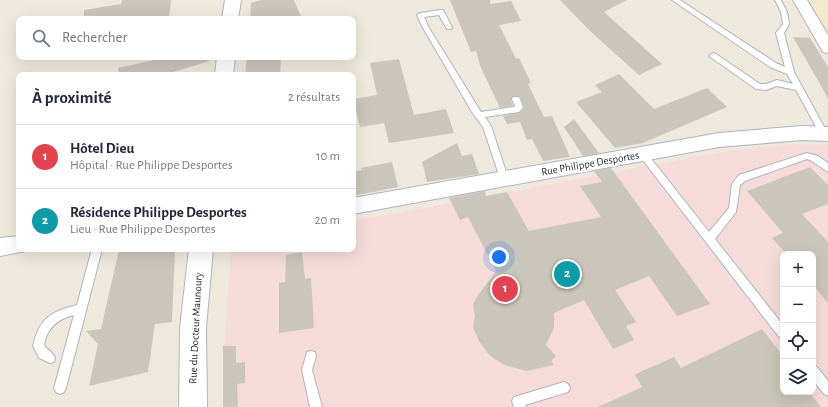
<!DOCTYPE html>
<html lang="fr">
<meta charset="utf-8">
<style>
body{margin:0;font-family:"Alegreya Sans",sans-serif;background:#f2f2f3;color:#1f2937}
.controls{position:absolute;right:12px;bottom:12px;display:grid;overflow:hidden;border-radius:8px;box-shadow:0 4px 16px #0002}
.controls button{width:36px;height:36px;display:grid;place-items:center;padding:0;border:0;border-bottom:1px solid #e0e1e3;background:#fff;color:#1f2937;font:20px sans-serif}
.you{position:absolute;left:499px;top:257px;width:14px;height:14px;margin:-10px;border:3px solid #fff;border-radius:50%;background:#1a73e8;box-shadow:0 0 0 6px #1a73e833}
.badge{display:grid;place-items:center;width:26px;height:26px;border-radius:50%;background:#3945ff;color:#fff;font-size:13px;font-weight:700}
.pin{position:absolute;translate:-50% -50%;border:2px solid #fff;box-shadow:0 1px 4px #0006}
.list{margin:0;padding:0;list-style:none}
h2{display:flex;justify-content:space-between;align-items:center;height:52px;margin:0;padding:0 16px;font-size:17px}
h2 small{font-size:13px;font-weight:400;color:#747a83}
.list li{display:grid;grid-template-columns:26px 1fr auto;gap:12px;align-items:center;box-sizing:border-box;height:64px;padding:0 16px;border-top:1px solid #e0e1e3}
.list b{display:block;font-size:15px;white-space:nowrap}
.list p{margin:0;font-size:13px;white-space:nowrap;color:#747a83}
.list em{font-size:13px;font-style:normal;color:#747a83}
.icon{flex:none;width:22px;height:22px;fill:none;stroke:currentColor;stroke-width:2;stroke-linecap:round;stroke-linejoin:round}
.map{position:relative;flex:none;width:828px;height:407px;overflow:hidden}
.search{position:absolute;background:#fff;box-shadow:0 4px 16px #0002;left:16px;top:16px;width:340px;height:44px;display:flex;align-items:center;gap:10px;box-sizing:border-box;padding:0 14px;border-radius:8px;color:#747a83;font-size:15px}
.panel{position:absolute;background:#fff;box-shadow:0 4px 16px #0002;left:16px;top:72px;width:340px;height:180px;border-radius:8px}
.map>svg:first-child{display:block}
</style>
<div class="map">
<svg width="828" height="407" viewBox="0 0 828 407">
<rect width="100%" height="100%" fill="#efe9dd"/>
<path fill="#f2eacb" d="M807,0H828V33Z"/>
<path fill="#f6dcd9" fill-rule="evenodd" d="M793,144L828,145V407H223L224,353L231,249H353V221L721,152ZM783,254H813V392H783Z"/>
<path fill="#cac6bc" d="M122,0H171L169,19H143V17L127,19H84V10L121,4Z
M261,0H294L302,19H250L251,3Z
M450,0H490V4L511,1L521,21L499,25L516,59L519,58L531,83L528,84L544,117L552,116L570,157L543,161L532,139L527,140L520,122L507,124L503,116L519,113L524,108L520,96H512L511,100L513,106L500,108L480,66L476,51L471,52Z
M560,0H627L604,12L662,64L639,75L590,31Z
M793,37L810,38L828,67V98Z
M154,57H209L210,61L163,75H119L118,68L154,60Z
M247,57H281L280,75H245Z
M399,59L414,115L446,109L454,133L389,143L384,123L360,127L353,99L377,95L370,63Z
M619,74L654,109L707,88L727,107L643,143L615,148L576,102L602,92L595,85Z
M574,119L599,153L583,156L564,127Z
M457,143L462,156L472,154L479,174L427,182L422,162Z
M392,162L398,187L353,196V172L362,170L361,168Z
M810,167L828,185V204L802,214L828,242V303L813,285V254H786L772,238L783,233L747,191Z
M611,168L710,304L677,316L649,276L615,290L636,322L626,326L634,340L613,349L584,300L554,313V328L546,345L556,356L551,361L554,365L526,371L504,365L489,355L479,341L473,327L475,316L473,305L476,298L496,271L468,217L460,220L449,198L485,191L486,196L507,192L529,231L601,217L580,186L602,182L594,171Z
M175,249L172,322L155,324L148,372L89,386L98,344L86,331L101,329L119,250Z
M302,252L305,279L311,278L314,328L279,333V283L285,282L286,255Z
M762,329L783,356V392H809L821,407H598L642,387L635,375L638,373L674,357L681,368Z
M223,346H236V363L245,362V383L237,384L238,407H223Z"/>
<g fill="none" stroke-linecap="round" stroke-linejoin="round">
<g stroke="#b1b2c1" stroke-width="2">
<path id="lane" d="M672,0H680L776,63L785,67L776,33L783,24L781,12L775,0H781L787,12L789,24L784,33L794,72L828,134L827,136H821L796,90L777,86L766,90L756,89L709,56L713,53L716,54L760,84H766L777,80L793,84L787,74L770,67Z
M441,10H443L452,27L451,29H447L439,15L424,17L429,28L481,112L514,107L515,106L512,99L513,97H519L523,107L519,112L485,117L491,126L508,178L507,181H501L483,127L472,112L423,28L417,15L420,13Z
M642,150L645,151L709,232L729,208L732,184L739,175L807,153L818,156L828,163V172L812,161L807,159L745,181L740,185L736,212L715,239L783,325V338L779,337L639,155L638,153Z
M92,249H102L66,388L64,392L60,394L56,392L54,388L74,315C57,319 47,328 44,345C47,350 53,352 55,358L54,362L50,363L39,358L33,346C39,319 51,311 77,305Z
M311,351L315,352L316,356L312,370L322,407H310L302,370L307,352Z
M813,366L817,367L828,381V396L824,394L813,380Z
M564,382L568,384L570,388L568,392L525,405L526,407H514L512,401L514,397Z"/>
</g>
<g stroke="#b1b2c1" stroke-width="2">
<path id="street" d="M793,0H807L828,35V53L823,52Z
M802,126L828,127V141L802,140L719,147L353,214V198L719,133Z
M19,236V249H27L26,251L0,256V238Z"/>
</g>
<g stroke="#b1b2c1" stroke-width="2">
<path id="secondary" d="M225,0H241L238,19H222Z
M217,57H235L233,75H215Z
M189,249H213L206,328L207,407H179L180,328Z"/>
</g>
<use href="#lane" fill="#fff" fill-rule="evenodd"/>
<use href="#street" fill="#fff" fill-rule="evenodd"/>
<use href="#secondary" fill="#fff" fill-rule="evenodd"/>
</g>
<g text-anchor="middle" stroke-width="4" stroke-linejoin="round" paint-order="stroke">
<g font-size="11" fill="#2c2c2c" stroke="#fff">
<text transform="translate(590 163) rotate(-10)" y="4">Rue Philippe Desportes</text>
<text transform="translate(195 328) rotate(-87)" y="4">Rue du Docteur Maunoury</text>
</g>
</g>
</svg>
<div class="controls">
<button>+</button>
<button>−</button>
<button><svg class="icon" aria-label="locate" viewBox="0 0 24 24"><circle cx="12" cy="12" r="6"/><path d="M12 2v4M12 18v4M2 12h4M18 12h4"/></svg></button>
<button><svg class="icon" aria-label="layers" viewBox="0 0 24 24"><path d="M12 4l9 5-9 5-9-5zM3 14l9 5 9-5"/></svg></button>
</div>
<div class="you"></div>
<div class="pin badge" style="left:505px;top:289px;background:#e0444e">1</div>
<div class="pin badge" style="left:567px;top:274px;background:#0f9aa8">2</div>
<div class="search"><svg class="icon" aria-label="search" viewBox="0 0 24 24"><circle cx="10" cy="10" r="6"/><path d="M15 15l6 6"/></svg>Rechercher</div>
<section class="panel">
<h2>À proximité<small>2 résultats</small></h2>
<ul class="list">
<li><span class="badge" style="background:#e0444e">1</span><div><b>Hôtel Dieu</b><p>Hôpital · Rue Philippe Desportes</p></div><em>10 m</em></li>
<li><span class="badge" style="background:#0f9aa8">2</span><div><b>Résidence Philippe Desportes</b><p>Lieu · Rue Philippe Desportes</p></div><em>20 m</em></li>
</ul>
</section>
</div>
